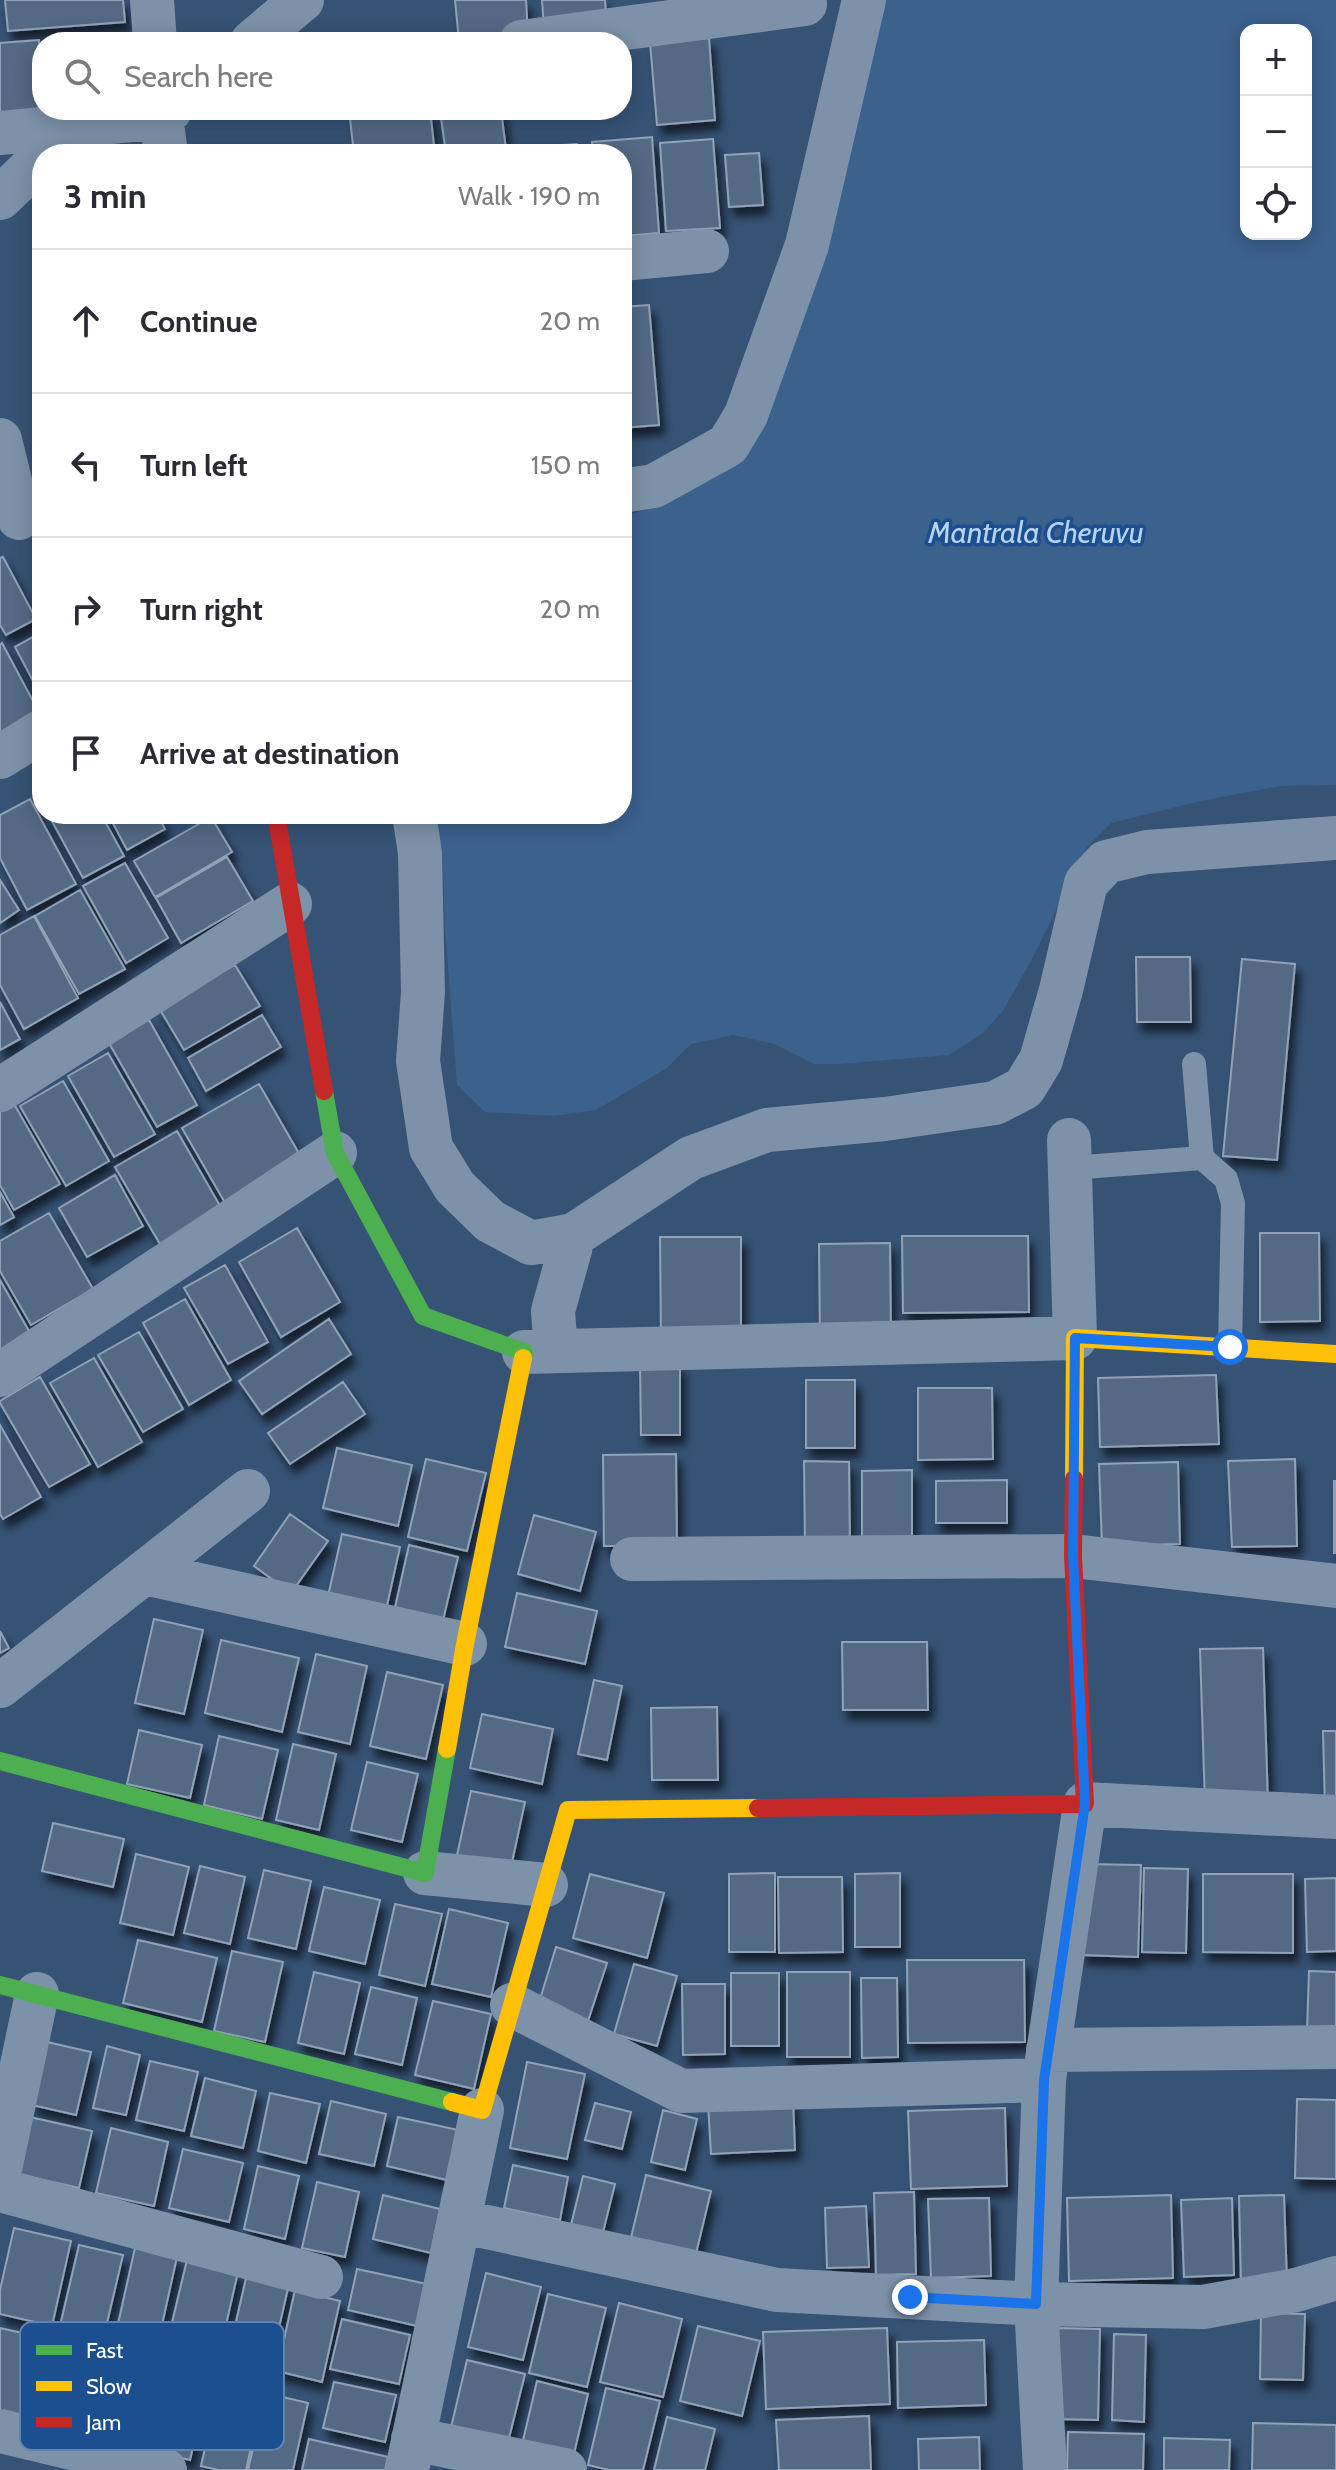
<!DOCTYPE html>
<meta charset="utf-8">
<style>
body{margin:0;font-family:Cabin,sans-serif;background:#f2f2f3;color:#2b2b33}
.controls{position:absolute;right:24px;top:24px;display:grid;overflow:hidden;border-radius:16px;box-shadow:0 4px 20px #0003}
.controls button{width:72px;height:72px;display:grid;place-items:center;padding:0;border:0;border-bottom:2px solid #e1e1e2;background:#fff;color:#2b2b33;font:40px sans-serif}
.stop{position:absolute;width:24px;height:24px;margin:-18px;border:6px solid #1a73e8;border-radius:50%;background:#fff}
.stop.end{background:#1a73e8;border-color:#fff;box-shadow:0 2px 8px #0008}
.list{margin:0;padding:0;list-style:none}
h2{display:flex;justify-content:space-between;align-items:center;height:104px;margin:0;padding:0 32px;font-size:34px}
h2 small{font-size:26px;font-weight:400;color:#7c7c81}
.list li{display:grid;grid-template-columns:52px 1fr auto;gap:24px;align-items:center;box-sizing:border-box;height:144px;padding:0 32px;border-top:2px solid #e1e1e2}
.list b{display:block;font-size:30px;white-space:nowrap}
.list em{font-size:26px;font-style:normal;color:#7c7c81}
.icon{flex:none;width:44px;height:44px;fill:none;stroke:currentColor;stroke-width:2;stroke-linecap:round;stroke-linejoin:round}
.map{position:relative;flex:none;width:1336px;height:2470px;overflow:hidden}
.search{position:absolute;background:#fff;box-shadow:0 4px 20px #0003;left:32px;top:32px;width:600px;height:88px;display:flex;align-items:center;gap:20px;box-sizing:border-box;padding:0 28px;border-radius:32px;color:#7c7c81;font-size:30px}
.panel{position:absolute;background:#fff;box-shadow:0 4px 20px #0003;left:32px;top:144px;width:600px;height:680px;border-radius:32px}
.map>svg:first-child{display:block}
</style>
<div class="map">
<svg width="1336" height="2470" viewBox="0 0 1336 2470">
<defs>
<filter id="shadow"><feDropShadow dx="5" dy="9" stdDeviation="4" flood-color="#0009"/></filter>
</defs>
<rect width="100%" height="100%" fill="#365274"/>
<path fill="#3b618d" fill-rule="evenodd" d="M879,0H1336V785L1280,786L1201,801L1111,823L1087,847L1031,961L1003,1011L983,1033L949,1055L839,1064H814L774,1044L733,1035L691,1044L667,1068L596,1110L554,1116L485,1112L457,1085L445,928L442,850L433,814H622V517L676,500L753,438ZM1246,30H1306V234H1246Z"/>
<path fill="#526984" stroke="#92a2b6" stroke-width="2" filter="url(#shadow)" d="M5,0H123L125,22L8,31Z
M455,0H526L528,35L459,41Z
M542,0H605L607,25L544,29Z
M709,38L715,120L657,125L650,42Z
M39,40L42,110L0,123V43Z
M349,110H430L435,154H354Z
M440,110H501L506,149L469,154H446Z
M652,137L659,233L622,236V154H592V142Z
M713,139L720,228L666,231L660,143Z
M577,144L578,154H519L518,148Z
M759,153L763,205L729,207L725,155Z
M649,305L659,425L622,428V307Z
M3,557L36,619L6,635L0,625V558Z
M42,632V698L15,647Z
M2,643L41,716L0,738V645Z
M30,799L76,884L27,910L0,858V815Z
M48,814H101L124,856L83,878Z
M108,814H157L165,829L127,850Z
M211,817L232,852L155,897L134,861Z
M227,857L253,901L181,943L156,898Z
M125,863L168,938L126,963L83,886Z
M0,880L19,910L0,923Z
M80,890L125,969L79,994L35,916Z
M34,916L78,998L24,1029L0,985V935Z
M1136,957H1190L1191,1022H1137Z
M1242,959L1295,964L1277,1160L1223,1156Z
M235,965L260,1006L184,1050L159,1008Z
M0,1002L20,1039L0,1050Z
M262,1015L281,1047L206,1091L188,1058Z
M149,1020L197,1105L157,1127L109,1043Z
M108,1053L155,1134L114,1157L68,1076Z
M63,1081L109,1161L66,1186L20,1106Z
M259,1084L305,1164L228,1208L182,1128Z
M14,1104L60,1184L14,1210L0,1185V1112Z
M177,1131L223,1211L161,1246L115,1167Z
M115,1175L143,1226L87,1257L59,1208Z
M0,1192L14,1217L0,1225Z
M49,1213L93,1289L31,1325L0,1271V1241Z
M297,1228L340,1302L281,1337L239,1262Z
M1260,1233H1319L1320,1321L1260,1322Z
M902,1236H1028L1029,1312L903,1313Z
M660,1237H741V1337H661Z
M890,1243L891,1337L820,1338L819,1244Z
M225,1265L268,1342L228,1364L184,1288Z
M0,1280L34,1340L0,1360Z
M185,1299L231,1380L189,1405L143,1323Z
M329,1319L351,1354L262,1414L239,1381Z
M139,1332L183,1409L143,1432L98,1355Z
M94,1358L142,1442L98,1467L50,1383Z
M640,1364H680V1435H641Z
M1216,1375L1219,1444L1100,1447L1098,1378Z
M40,1377L90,1464L49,1487L0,1403V1401Z
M806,1380H855V1448H806Z
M343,1382L365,1414L290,1464L268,1433Z
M918,1388H992L993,1459L918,1460Z
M0,1425L41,1497L3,1519L0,1514Z
M337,1448L412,1465L398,1526L323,1508Z
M676,1454L677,1546H604L603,1455Z
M426,1459L486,1473L467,1551L408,1537Z
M1295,1459L1297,1546L1232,1547L1228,1461Z
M804,1461L849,1462L850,1545H805Z
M1178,1462L1180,1544L1102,1546L1099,1464Z
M912,1470V1537H862V1471Z
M1007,1480V1523H936V1481Z
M1334,1481H1336V1553H1334Z
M290,1514L328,1541L291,1593L254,1566Z
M534,1515L596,1532L580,1591L518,1574Z
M342,1534L400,1547L384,1619L326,1605Z
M409,1545L458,1557L440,1633L392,1621Z
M517,1593L597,1611L585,1664L505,1647Z
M154,1619L203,1630L184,1714L135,1703Z
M0,1631L9,1648L0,1653Z
M221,1640L299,1658L282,1732L205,1713Z
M842,1642H927L928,1710H843Z
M1263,1648L1268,1804L1205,1805L1200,1649Z
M316,1654L367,1666L350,1744L298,1732Z
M387,1672L443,1685L426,1759L370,1746Z
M594,1680L622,1686L607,1760L578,1754Z
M717,1707L718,1780H652L651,1708Z
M482,1714L553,1729L542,1784L470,1768Z
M139,1730L202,1745L190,1798L127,1784Z
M1323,1731H1336V1809L1325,1810Z
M219,1736L278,1750L262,1819L204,1805Z
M293,1744L336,1754L319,1830L276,1820Z
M367,1762L418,1774L402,1842L351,1830Z
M471,1791L525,1802L511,1867L457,1855Z
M53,1823L124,1839L113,1887L42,1871Z
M136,1854L189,1867L173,1935L120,1923Z
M1084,1864L1141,1865L1138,1957L1081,1955Z
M200,1866L245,1877L230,1944L184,1933Z
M1144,1868L1188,1869L1186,1953L1142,1952Z
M264,1870L311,1881L296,1949L248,1938Z
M775,1873V1952H729V1874Z
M900,1873V1947H855V1874Z
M590,1874L664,1893L647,1958L573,1938Z
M1203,1874H1293V1953L1203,1952Z
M778,1877H842L843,1952L779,1953Z
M1336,1878V1951L1307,1952L1305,1879Z
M324,1887L380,1900L365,1964L309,1951Z
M395,1904L442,1914L425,1986L379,1975Z
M449,1909L508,1923L491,1997L432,1984Z
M138,1940L217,1958L202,2022L123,2003Z
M556,1947L607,1963L587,2024L537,2009Z
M232,1951L283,1962L265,2042L214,2031Z
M907,1960H1024L1025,2042L908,2043Z
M634,1964L677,1976L657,2046L614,2034Z
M1309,1971L1336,1972V2032L1307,2031Z
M314,1972L360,1983L344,2054L298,2043Z
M787,1972H850V2057H787Z
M731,1973H779V2046H731Z
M861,1978H897L898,2057L862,2058Z
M682,1984H725V2054L683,2055Z
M371,1987L417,1998L402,2065L355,2054Z
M433,2001L491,2014L474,2089L415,2075Z
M47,2042L91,2052L76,2115L32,2105Z
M107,2046L140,2055L126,2115L93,2108Z
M150,2061L198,2072L184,2131L136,2120Z
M527,2062L585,2074L567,2159L510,2148Z
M205,2078L256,2091L243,2148L191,2136Z
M270,2093L320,2104L306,2163L258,2151Z
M793,2099L795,2150L711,2154L708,2103Z
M1297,2099L1336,2100V2179L1295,2178Z
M331,2101L386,2114L374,2166L319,2154Z
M595,2103L631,2112L622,2149L585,2140Z
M1005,2108L1007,2186L911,2189L908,2111Z
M663,2110L697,2119L685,2170L651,2162Z
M21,2115L92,2131L79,2188L8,2172Z
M398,2117L463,2131L451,2181L387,2166Z
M111,2128L168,2142L154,2206L96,2193Z
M183,2149L243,2163L229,2222L169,2208Z
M513,2165L568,2177L560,2220L504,2208Z
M258,2166L299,2176L285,2239L244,2229Z
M646,2175L711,2191L694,2262L629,2246Z
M583,2176L615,2184L603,2232L571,2225Z
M317,2182L359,2192L345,2257L302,2248Z
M914,2192L916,2274L876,2275L874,2193Z
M383,2195L440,2209L431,2253L373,2239Z
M1171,2195L1173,2278L1069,2281L1067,2198Z
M1284,2195L1287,2282L1241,2284L1239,2196Z
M989,2198L991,2276L931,2278L928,2199Z
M1232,2198L1234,2275L1184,2277L1181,2200Z
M866,2206L869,2267L827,2268L825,2208Z
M14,2228L71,2241L52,2326L0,2314V2290Z
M79,2245L123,2255L104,2336L60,2326Z
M135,2248L177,2257L158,2343L116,2333Z
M187,2260L238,2272L218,2360L166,2348Z
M357,2269L427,2284L417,2326L348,2310Z
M486,2273L541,2287L523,2360L468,2347Z
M247,2274L289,2284L269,2371L227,2361Z
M295,2290L340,2301L322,2382L277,2371Z
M548,2294L606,2308L587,2387L529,2373Z
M619,2303L682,2319L663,2397L600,2382Z
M1261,2313L1305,2314L1303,2380L1260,2379Z
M342,2319L410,2335L399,2384L330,2369Z
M698,2326L760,2341L742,2416L680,2401Z
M0,2328L40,2337L20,2426L0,2421Z
M887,2328L890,2404L766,2409L763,2332Z
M1057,2328L1100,2329L1098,2420L1055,2419Z
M1114,2334L1146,2335L1144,2422L1112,2420Z
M984,2340L986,2405L898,2408L897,2342Z
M467,2360L525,2374L505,2454L448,2440Z
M158,2361L210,2373L190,2460L139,2448Z
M222,2373L265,2384L246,2470H218L201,2466Z
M537,2381L588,2394L573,2458L522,2445Z
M334,2382L396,2395L385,2442L323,2428Z
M606,2388L660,2401L643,2470H609L588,2465Z
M266,2393L308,2403L293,2470H248Z
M869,2416L871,2470H779L776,2420Z
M667,2417L715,2429L705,2470H654Z
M1253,2423L1336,2425V2470H1252Z
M1068,2432L1144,2434L1143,2470H1067Z
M979,2437L980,2470H919L918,2439Z
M1164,2438L1230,2440L1229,2470H1164Z
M309,2439L388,2457L385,2470H302Z"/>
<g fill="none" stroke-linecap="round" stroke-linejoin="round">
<path stroke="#7d92a8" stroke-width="24" d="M1194,1064L1202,1158L1226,1179L1233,1203L1230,1347
M1071,1168L1202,1158"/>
<path stroke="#7d92a8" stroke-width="44" d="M152,0L155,42
M252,42L302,0
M521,42L805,4
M160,110L166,154
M0,133L161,117L170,110
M0,198L42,158
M622,259L707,251
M0,440L19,518
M622,491L654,486L728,445L746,415L807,245L864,0
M0,757L42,731
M414,814L420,853L423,992L418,1061L431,1148L455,1187L490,1221L531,1243L574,1235L691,1158L767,1130L885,1119L995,1103L1024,1088L1041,1060L1061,990L1086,883L1106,862L1147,852L1336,838
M0,1090L290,904
M556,1351L553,1311L574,1235
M524,1352L1075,1338L1069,1140
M0,1375L335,1153
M632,1559L1073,1556L1336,1586
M145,1573L465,1644
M0,1686L248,1491
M425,1873L546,1885
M512,2005L681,2091L1044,2080
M1048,2050L1336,2047
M0,2169L37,1994
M0,2190L321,2277
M459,2221L777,2290L1036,2304L1203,2307L1296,2290L1336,2278
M0,2431L165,2470
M413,2439L565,2470
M407,2470L482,2110
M1045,2470L1036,2304L1044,2080L1085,1804L1336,1817"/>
<path stroke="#4caf50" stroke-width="18" d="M324,1091L335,1153L423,1316L524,1352L523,1358
M0,1761L425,1873L447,1749
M0,1985L452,2102"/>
<path stroke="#ffc107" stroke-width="18" d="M1074,1479L1075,1338L1336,1354
M447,1749L465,1644L523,1358
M452,2102L482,2110L568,1810L758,1808"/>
<path stroke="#c62828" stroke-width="18" d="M276,814L324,1091
M758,1808L1085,1804L1073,1556L1074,1479"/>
</g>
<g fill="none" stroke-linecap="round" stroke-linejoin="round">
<path stroke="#1a73e8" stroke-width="10" d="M910,2297L1036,2304L1044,2080L1085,1804L1073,1556L1075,1338L1230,1347"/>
</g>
<g text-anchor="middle" stroke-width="7" stroke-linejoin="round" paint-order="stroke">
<g font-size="30" font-style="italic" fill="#b5d3f5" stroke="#1b4f8f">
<text x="1036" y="543">Mantrala Cheruvu</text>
</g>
</g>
<rect x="20" y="2322" width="264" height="128" rx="12" fill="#1b4f8f" stroke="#5f84b1" stroke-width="2"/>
<rect x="36" y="2345" width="36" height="10" fill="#4caf50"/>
<rect x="36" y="2381" width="36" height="10" fill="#ffc107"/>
<rect x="36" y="2417" width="36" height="10" fill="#c62828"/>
<g font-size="22" fill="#fff">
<text x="86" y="2358">Fast</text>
<text x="86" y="2394">Slow</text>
<text x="86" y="2430">Jam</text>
</g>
</svg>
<div class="controls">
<button>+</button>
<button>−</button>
<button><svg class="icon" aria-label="locate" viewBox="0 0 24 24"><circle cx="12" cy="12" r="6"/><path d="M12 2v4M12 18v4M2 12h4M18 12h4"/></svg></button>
</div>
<div class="stop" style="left:1230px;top:1347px"></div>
<div class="stop end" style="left:910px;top:2297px"></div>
<div class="search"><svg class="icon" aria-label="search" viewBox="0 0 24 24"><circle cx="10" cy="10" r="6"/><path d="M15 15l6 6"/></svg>Search here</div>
<section class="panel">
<h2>3 min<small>Walk · 190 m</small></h2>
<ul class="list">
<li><svg class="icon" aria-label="ahead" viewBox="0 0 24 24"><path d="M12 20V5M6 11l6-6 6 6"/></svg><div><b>Continue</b></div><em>20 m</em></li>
<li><svg class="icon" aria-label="left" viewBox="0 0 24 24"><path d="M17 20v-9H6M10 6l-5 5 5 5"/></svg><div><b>Turn left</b></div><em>150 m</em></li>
<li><svg class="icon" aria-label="right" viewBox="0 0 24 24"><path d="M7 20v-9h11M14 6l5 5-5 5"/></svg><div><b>Turn right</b></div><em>20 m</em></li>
<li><svg class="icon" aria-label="arrive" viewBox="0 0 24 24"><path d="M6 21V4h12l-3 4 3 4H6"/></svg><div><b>Arrive at destination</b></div></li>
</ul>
</section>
</div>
